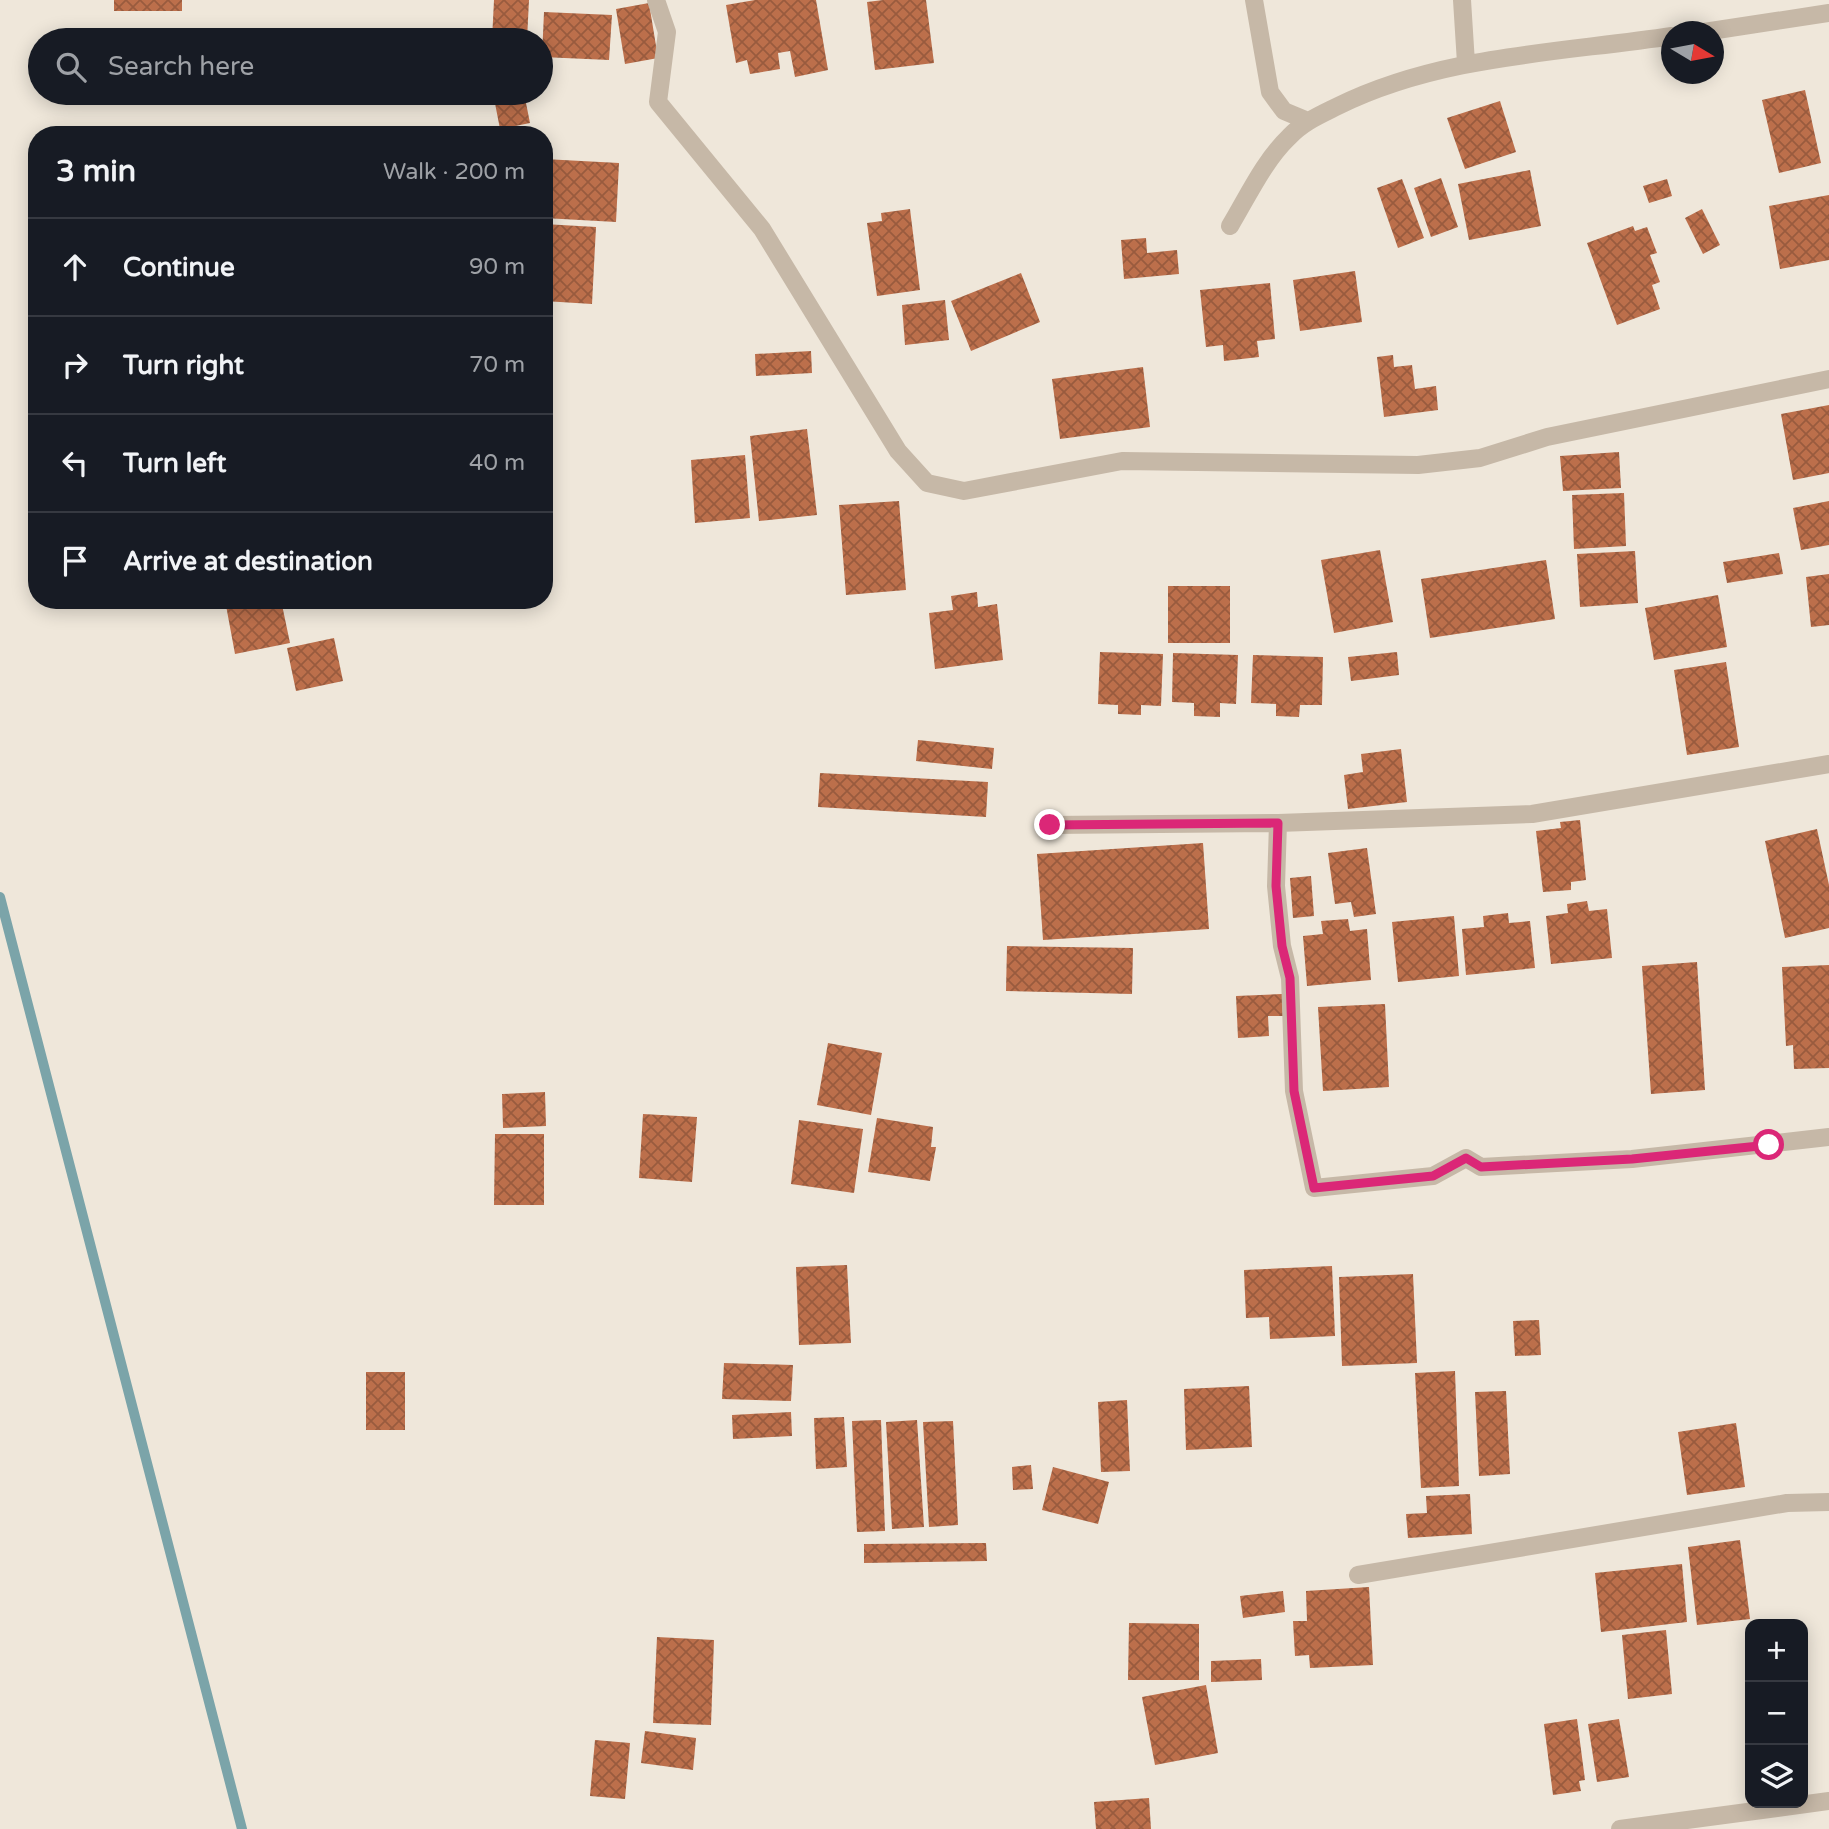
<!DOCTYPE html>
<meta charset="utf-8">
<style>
body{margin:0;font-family:"Varela Round",sans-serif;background:#20242c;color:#f1f3f6}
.controls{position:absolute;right:21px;bottom:21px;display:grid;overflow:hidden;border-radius:14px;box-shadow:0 4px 18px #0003}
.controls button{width:63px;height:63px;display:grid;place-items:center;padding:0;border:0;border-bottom:2px solid #363941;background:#171b24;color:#f1f3f6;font:35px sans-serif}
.compass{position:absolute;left:1661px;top:21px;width:63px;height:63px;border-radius:50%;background:#171b24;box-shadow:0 4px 18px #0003;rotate:100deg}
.stop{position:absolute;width:21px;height:21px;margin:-16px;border:5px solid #db2777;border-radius:50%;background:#fff}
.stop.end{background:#db2777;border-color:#fff;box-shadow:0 2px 7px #0008}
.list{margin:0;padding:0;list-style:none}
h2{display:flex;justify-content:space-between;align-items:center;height:91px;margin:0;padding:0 28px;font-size:30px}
h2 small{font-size:23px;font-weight:400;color:#9ea1a6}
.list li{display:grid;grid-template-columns:46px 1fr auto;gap:21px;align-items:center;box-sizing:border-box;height:98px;padding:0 28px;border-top:2px solid #363941}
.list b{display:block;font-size:26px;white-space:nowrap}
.list em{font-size:23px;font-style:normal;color:#9ea1a6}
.icon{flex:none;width:38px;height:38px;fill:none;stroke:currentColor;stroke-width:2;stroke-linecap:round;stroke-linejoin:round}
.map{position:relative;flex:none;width:1829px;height:1829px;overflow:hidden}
.search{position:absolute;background:#171b24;box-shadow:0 4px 18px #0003;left:28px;top:28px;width:525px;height:77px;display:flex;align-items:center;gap:18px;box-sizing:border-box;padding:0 24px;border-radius:38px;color:#9ea1a6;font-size:26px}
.panel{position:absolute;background:#171b24;box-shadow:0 4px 18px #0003;left:28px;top:126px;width:525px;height:483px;border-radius:28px}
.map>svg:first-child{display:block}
</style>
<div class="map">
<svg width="1829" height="1829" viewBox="0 0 1829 1829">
<defs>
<pattern id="building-cross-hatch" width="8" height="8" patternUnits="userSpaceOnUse" patternTransform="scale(1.75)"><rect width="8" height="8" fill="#bc6f4b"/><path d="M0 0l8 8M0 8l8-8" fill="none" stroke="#995b3e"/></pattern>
</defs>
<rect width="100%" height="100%" fill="#efe7da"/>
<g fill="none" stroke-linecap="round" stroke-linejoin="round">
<path stroke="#7ba4a9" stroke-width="10" d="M0,897L242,1829"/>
</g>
<path fill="url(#building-cross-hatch)" d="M114,0H182V11H114Z
M494,0H529L527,40H492Z
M755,0H816L828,70L795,77L790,51L778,53L780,69L750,74L747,60L736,63L726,5Z
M883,0H926L934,63L875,70L867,2Z
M649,3L658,58L625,64L616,9Z
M544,12L612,15L609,60L542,57Z
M1805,90L1821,163L1779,173L1762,100Z
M47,93H105V97L47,96Z
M493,93H524L530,123L500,129Z
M1500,101L1516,152L1465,169L1447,118Z
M544,159L619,163L616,222L544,218Z
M1530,170L1541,226L1469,240L1458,184Z
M1441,178L1458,227L1431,237L1414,188Z
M1402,179L1424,238L1398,248L1377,188Z
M1667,179L1672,196L1649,203L1643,186Z
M1829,195V260L1780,269L1769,206Z
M910,209L920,290L877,296L867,223L882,221L881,213Z
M1702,209L1720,245L1703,254L1685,218Z
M544,224L596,227L592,304L544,301Z
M1633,226L1635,231L1647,227L1657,253L1650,255L1660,282L1652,285L1660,309L1617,325L1587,243Z
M1146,238L1147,253L1177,250L1179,274L1124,279L1121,240Z
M1355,271L1362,322L1300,331L1293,280Z
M1021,273L1040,322L971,351L951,301Z
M1270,283L1275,339L1257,341L1259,357L1224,361L1223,345L1206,347L1200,290Z
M945,300L949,340L905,345L902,305Z
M811,351L812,373L756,376L755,354Z
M1393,355L1394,367L1412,365L1415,389L1436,386L1438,410L1384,417L1377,357Z
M1143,367L1150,427L1060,439L1052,379Z
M1829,405V473L1793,480L1781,414Z
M807,429L817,515L759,521L750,436Z
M1619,452L1621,488L1563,491L1560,456Z
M745,455L750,518L695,523L691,460Z
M1624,493L1626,546L1574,549L1572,495Z
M899,501L906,590L846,595L839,505Z
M1829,501V545L1801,550L1793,508Z
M1380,550L1393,622L1334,633L1321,560Z
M1635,551L1638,603L1580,607L1577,554Z
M1779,553L1783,574L1727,583L1723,562Z
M1546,560L1555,619L1430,638L1421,579Z
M1829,574V625L1811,627L1806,577Z
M1168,586H1230V643H1168Z
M977,592L978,607L997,604L1003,660L935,669L929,613L953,610L951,596Z
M1718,595L1727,647L1654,660L1645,608Z
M225,600H281L290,643L235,654Z
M334,638L343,681L296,691L287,648Z
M1100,652L1163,654L1161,706L1141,705V715L1118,714V705L1098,704Z
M1397,652L1399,675L1351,681L1348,657Z
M1173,653L1238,655L1236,704L1220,703V717L1194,716V703L1172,702Z
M1253,655L1323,657L1322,705H1300L1299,717L1276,716V704L1251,703Z
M1726,662L1739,747L1687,755L1674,670Z
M918,740L994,748L992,769L916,761Z
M1401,749L1407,802L1348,809L1344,775L1363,772L1361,754Z
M820,773L988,782L986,817L818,807Z
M1580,820L1586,880L1571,882V890L1543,892L1536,831L1561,828L1560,822Z
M1817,829L1829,885V928L1785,938L1765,841Z
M1203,843L1209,929L1043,940L1037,854Z
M1367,848L1376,914L1354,917L1351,902L1335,904L1328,853Z
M1311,876L1314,916L1293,918L1290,878Z
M1587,901L1589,911L1607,909L1612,958L1551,964L1546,916L1568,913L1567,904Z
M1508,913L1509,923L1530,921L1535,968L1466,975L1462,929L1484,927L1483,916Z
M1454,916L1459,976L1398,982L1392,922Z
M1348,919L1350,931L1367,929L1371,980L1307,986L1303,936L1323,934L1321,921Z
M1007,946L1133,948L1132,994L1006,991Z
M1697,962L1705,1090L1651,1094L1642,966Z
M1829,965V1068L1794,1069L1793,1045L1786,1046L1782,967Z
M1282,994L1283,1016H1268L1269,1036L1238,1038L1236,996Z
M1385,1004L1389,1087L1323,1091L1318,1007Z
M828,1043L882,1053L871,1115L817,1105Z
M545,1092L546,1126L503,1128L502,1094Z
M643,1114L697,1117L692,1182L639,1178Z
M877,1118L933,1127L931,1147H936L930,1181L868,1172Z
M799,1120L863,1129L854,1193L791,1184Z
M495,1134H544V1205H494Z
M847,1265L851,1343L799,1345L796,1267Z
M1332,1266L1335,1336L1270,1339L1269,1317L1246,1318L1244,1270Z
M1413,1274L1417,1363L1342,1366L1339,1277Z
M1539,1320L1541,1355L1515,1356L1513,1321Z
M724,1363L793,1365L791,1401L722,1399Z
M1455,1371L1459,1486L1421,1488L1415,1373Z
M366,1372H405V1430H366Z
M1249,1386L1252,1447L1186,1450L1184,1389Z
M1506,1391L1510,1474L1479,1476L1475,1392Z
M1127,1400L1130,1471L1101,1472L1098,1402Z
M791,1412L792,1436L733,1439L732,1415Z
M844,1417L847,1467L816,1469L814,1418Z
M881,1420L885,1531L857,1532L852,1421Z
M917,1420L924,1527L892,1529L886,1422Z
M953,1421L958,1525L929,1527L923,1422Z
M1736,1423L1745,1487L1687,1495L1678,1432Z
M1031,1465L1033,1489L1013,1490L1012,1467Z
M1053,1467L1109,1482L1098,1524L1042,1510Z
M1470,1494L1472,1534L1408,1538L1406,1514L1427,1513L1426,1496Z
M1740,1540L1750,1619L1697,1625L1688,1547Z
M986,1543L987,1561L864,1563V1544Z
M1682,1564L1687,1622L1601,1632L1595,1573Z
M1369,1587L1373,1665L1310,1668L1309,1655L1295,1656L1293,1621H1307L1306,1591Z
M1283,1591L1285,1612L1243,1618L1240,1596Z
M1129,1623L1199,1624V1680H1128Z
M1666,1630L1672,1694L1628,1699L1622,1635Z
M657,1637L714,1640L711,1725L653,1723Z
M1261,1659L1262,1680L1211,1682V1661Z
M1206,1685L1218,1753L1155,1765L1142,1697Z
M1577,1719L1585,1780L1579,1781L1581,1791L1553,1795L1544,1724Z
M1619,1719L1629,1777L1597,1782L1588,1724Z
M645,1731L696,1738L693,1770L641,1763Z
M595,1740L630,1743L625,1799L590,1796Z
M1149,1798L1151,1829H1096L1094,1802Z"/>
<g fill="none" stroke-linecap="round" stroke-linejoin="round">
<path stroke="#c6b8a7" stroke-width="18" d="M656,0L667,32L658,102L762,229L898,451L927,483L964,491L1122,461L1418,465L1480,458L1547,437L1829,379
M1254,0L1270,92L1284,111L1308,121
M1462,0L1466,63
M1704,32L1829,13
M1230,226C1248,196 1264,161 1289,137C1303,122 1320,115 1338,106C1441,55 1560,53 1672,36
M1278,823L1276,886L1282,946L1290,978L1294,1091L1314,1188L1433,1176L1466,1158L1481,1167L1632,1159L1829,1137
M1050,825L1278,823L1532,814L1829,764
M1358,1575L1787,1503L1829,1502
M1620,1829L1829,1801"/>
</g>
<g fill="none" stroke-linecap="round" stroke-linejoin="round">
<path stroke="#db2777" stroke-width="9" d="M1050,825L1278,823L1276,886L1282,946L1290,978L1294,1091L1314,1188L1433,1176L1466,1158L1481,1167L1632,1159L1769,1145"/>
</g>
</svg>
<div class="controls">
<button>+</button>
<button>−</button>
<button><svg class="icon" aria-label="layers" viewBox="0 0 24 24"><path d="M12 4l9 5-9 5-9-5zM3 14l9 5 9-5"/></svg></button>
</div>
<svg class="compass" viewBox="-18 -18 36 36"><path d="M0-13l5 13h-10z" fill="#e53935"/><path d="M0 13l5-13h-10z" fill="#9ea1a6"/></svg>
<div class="stop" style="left:1769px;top:1145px"></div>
<div class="stop end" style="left:1050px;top:825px"></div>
<div class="search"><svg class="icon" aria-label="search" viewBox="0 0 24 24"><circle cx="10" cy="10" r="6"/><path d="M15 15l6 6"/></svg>Search here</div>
<section class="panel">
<h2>3 min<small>Walk · 200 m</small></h2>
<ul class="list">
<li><svg class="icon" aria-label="ahead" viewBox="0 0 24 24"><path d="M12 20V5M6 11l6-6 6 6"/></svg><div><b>Continue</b></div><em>90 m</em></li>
<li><svg class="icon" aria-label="right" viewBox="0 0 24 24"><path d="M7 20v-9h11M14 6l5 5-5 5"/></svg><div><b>Turn right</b></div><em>70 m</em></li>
<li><svg class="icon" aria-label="left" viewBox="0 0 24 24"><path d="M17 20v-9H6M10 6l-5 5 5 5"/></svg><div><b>Turn left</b></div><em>40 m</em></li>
<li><svg class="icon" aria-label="arrive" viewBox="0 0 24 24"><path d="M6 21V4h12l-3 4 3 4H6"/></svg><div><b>Arrive at destination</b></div></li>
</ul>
</section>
</div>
